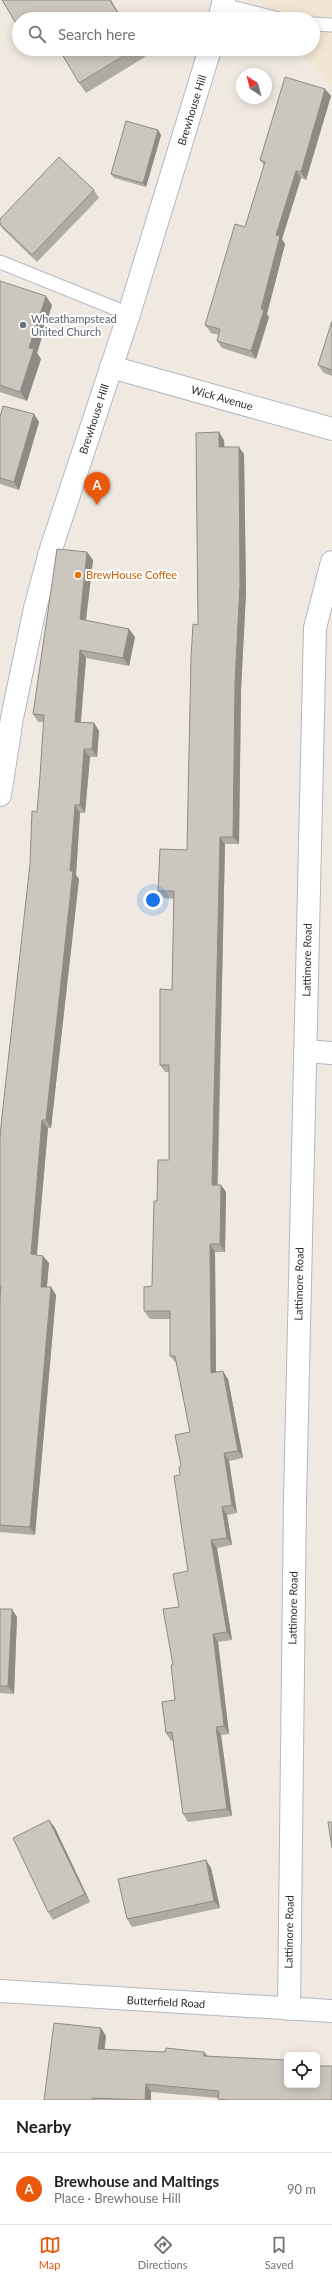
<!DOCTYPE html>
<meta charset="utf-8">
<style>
body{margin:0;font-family:Lato,sans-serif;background:#f6f6f6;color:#202124}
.controls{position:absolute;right:12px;bottom:12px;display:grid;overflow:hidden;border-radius:6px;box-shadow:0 2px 10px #0003}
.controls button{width:36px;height:36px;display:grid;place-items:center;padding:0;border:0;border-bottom:1px solid #e0e0e0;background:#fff;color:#202124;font:20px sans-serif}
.compass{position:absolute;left:236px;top:68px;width:36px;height:36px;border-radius:50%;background:#fff;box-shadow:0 2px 10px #0003;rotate:324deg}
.you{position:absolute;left:153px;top:900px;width:14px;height:14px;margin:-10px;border:3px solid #fff;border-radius:50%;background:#1a73e8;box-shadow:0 0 0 6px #1a73e833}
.badge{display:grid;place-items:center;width:26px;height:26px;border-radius:50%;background:#ea580c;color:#fff;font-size:13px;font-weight:700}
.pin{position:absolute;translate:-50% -33px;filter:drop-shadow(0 1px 2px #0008)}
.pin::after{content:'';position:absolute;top:21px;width:14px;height:12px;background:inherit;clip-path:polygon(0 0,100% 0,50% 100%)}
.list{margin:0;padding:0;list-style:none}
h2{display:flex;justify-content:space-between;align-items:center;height:52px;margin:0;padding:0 16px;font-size:17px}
h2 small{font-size:13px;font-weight:400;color:#757577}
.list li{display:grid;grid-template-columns:26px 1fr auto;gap:12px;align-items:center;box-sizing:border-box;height:72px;padding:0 16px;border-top:1px solid #e0e0e0}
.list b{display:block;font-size:15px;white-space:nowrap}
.list p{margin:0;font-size:13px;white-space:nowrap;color:#757577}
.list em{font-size:13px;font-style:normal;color:#757577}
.icon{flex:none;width:22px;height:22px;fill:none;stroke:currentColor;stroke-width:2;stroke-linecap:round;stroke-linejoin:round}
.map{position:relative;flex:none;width:332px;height:2100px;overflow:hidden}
.search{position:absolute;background:#fff;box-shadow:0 2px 10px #0003;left:12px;right:12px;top:12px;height:44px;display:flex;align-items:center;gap:10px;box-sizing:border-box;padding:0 14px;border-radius:22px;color:#757577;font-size:15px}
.sheet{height:124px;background:#fff}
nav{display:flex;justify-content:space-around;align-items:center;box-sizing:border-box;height:56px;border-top:1px solid #e0e0e0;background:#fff;font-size:11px;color:#757577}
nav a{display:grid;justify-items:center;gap:2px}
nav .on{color:#ea580c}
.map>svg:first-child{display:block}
</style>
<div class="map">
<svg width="332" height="2100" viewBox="0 0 332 2100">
<rect width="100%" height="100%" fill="#efe9e1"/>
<path fill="#f0e6d1" d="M260,0H332V87L313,64L295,49H313V19H259L264,3Z"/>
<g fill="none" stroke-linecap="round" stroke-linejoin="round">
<g stroke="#b4b7c1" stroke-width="15">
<path id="lane" d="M223,5L279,19
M313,24L332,25
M0,262L129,314"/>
</g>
<g stroke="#b4b7c1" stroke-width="24">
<path id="street" d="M111,367L332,429
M305,1051L332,1053
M0,1991L332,2011
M289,2009L295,1500L315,628L332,562"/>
</g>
<g stroke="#b4b7c1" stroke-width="24">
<path id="secondary" d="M219,19L224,0
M0,795L12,718L35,608L51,549L129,314L210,49"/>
</g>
<use href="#lane" stroke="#fff" stroke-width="13"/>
<use href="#street" stroke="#fff" stroke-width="22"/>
<use href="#secondary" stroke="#fff" stroke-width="22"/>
</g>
<path fill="#afaba4" d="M2,0L122,19H19V28Z
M59,49H140L145,57L86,93L79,83Z
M325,89L331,96L306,180L301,178L282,239L285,244L267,314L269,317L256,359L222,348L217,341L219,335L211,333L205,325L245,227L264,165L260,160Z
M158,130L161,135L146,187L114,178L111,174Z
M94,190L99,198L37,262L3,229L0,225V219Z
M0,281L52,305L37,353L41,359L27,401L0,392Z
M332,321V376L324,373L318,365Z
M34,414L39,422L19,490L0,484V417Z
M224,440V447L244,454L246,592L241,690L239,844H225L218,1185H221L226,1192L225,1252H215L216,1372L228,1379L243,1458L229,1461L237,1513L227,1515L232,1545L217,1548L232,1640L218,1642L229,1734L221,1735L232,1816L188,1822L183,1814L173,1741H171L166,1733L175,1700L173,1665L179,1607L188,1571L180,1475L181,1466L190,1432L176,1363L170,1356V1319H150L144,1311L152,1286L157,1201L169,1160V1072H165L160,1065L172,990L174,899L164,898L158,891L187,850L198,625Z
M87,552L93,560L86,620L135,637L129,666L86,658L81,722L94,723L99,731L97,757H90L85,813H80L76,875L79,879L51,1128H48L37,1255L49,1263L47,1287H51L56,1295L35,1535L0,1532V1300L1,1293H0V1138L37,812L40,776L44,722H38L33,714Z
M0,1609L17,1617L14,1694L0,1693Z
M49,1820L55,1828L90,1902L53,1920L48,1912Z
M206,1860L211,1868L220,1908L132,1927L127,1919Z
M101,2028L106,2036L104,2049L208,2056L332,2100H219L218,2098L151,2092V2100H44Z"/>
<path fill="#8e8b86" d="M110,0H111L122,19H121Z
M325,89L331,96L306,180L301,172Z
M158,130L161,135L146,187L143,183Z
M296,171L301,178L282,239L285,244L267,314L269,317L256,359L251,351L276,235Z
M46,296L52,305L37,353L41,359L27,401L20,392L29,348Z
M34,414L39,422L19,490L14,482Z
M219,432L224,440L225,455L219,447Z
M239,447L244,454L246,592L241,690L239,844L233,837Z
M87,552L93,560L85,627L80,619Z
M129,629L135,637L129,666L123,658Z
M80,650L86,658L80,730L75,722Z
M94,723L99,731L97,757L92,749Z
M84,749L90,757L85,813L80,805Z
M75,805L80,813L76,875L79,879L51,1128L46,1120L70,871Z
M220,837L225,844L217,1192L212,1185Z
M42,1120L48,1128L36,1262L31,1254Z
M221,1185L226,1192L225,1252L220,1244Z
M210,1244L215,1252L216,1381L211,1373Z
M43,1256L49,1263L46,1295L41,1287Z
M51,1287L56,1295L35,1535L30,1527Z
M223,1371L228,1379L243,1458L238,1451Z
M224,1453L229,1461L237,1513L232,1505Z
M222,1507L227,1515L232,1545L227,1538Z
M211,1540L217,1548L232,1640L227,1632Z
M12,1609L17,1617L14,1694L8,1686Z
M213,1634L218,1642L229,1734L224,1726Z
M216,1727L221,1735L232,1816L227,1809Z
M49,1820L55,1828L90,1902L85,1894Z
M206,1860L211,1868L220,1908L214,1901Z
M101,2028L106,2036L104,2056L98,2049Z
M204,2052L210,2059L204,2056Z
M146,2084L151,2092V2100H145Z"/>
<path fill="#cbc7bf" stroke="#8e8b86" d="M2,0H110L121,19H41L37,13L27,19H19V24L17,25Z
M59,49H135L79,83Z
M285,77L325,89L301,172L296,171L276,235L280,236L261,309L264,310L251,351L217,341L220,329L205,325L235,224L245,227L265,162L260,160Z
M126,121L158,130L143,183L111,174Z
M59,157L94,190L32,255L0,224V219Z
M0,281L46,296L29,348L34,349L20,392L0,385Z
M332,321V370L318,365Z
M3,406L34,414L14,482L0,478V417Z
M219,432V447H239L240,585L235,682L233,837H220L212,1185H221L220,1244H210L211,1373L223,1371L238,1451L224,1453L232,1505L222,1507L227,1538L211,1540L227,1632L213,1634L224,1726L216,1727L227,1809L183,1814L172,1732L166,1733L162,1702L175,1700L171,1665H173L163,1609L179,1607L173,1574L188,1571L174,1476L180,1475L179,1467L181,1466L175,1435L190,1432L175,1356H170V1311H144V1287L152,1286L154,1201H157L158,1160H169V1065H160V989L172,990L174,891H158L160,849L187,850L191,658L193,624L198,625L196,433Z
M57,549L87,552L80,619L129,629L123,658L80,650L75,722L94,723L92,749H84L80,805H75L70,871H73L46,1120H42L31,1254L43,1256L41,1287H51L30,1527L0,1525V1300L1,1286H0V1138L2,1116L30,864L32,811L37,812L40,776L44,715L33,714Z
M0,1609H12L8,1686H0Z
M49,1820L85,1894L48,1912L13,1838Z
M328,1822H332V1848Z
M206,1860L214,1901L127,1919L118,1879Z
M54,2023L101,2028L98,2049L165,2052L166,2048L204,2052V2056L287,2060V2085H317V2066H332V2100H230L218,2099L219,2091L146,2084L145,2100L92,2098V2100H44Z"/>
<circle fill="#6b7280" stroke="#fff" stroke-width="1.5" cx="23" cy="325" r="4"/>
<circle fill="#e8710a" stroke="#fff" stroke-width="1.5" cx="78" cy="575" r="4"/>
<g text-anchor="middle" stroke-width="4" stroke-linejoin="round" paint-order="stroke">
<g font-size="11" fill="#2e2e2e" stroke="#fff">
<text transform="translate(192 110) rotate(-73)" y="4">Brewhouse Hill</text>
<text transform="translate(222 398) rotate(16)" y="4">Wick Avenue</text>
<text transform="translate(94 419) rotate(-72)" y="4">Brewhouse Hill</text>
<text transform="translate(307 960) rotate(-89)" y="4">Lattimore Road</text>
<text transform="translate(299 1284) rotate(-89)" y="4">Lattimore Road</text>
<text transform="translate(293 1608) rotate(-89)" y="4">Lattimore Road</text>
<text transform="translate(289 1932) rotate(-89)" y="4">Lattimore Road</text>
<text transform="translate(166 2002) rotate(3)" y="4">Butterfield Road</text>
</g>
<g font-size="11" fill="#5b616d" stroke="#fff" text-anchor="start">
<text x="31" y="323">Wheathampstead<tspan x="31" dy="13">United Church</tspan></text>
</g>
<g font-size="11" fill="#c56008" stroke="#fff" text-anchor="start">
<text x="86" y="579">BrewHouse Coffee</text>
</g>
</g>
</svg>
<div class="controls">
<button><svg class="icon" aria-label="locate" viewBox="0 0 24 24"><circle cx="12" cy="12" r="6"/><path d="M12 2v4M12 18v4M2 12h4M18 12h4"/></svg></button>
</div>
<svg class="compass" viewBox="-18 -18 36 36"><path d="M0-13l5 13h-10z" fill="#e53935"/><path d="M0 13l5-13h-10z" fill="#757577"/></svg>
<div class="you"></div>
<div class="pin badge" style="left:97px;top:505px">A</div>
<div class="search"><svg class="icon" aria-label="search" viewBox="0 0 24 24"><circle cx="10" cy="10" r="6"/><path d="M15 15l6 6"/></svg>Search here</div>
</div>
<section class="sheet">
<h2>Nearby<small></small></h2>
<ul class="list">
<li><span class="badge">A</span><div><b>Brewhouse and Maltings</b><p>Place · Brewhouse Hill</p></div><em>90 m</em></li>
</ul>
</section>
<nav>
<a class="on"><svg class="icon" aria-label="map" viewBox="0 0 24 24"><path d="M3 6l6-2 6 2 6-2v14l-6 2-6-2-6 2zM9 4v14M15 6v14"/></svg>Map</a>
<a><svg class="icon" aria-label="directions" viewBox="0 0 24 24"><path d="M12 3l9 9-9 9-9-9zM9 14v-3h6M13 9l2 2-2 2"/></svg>Directions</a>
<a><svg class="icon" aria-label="saved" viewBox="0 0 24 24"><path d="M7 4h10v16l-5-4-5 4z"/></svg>Saved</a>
</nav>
